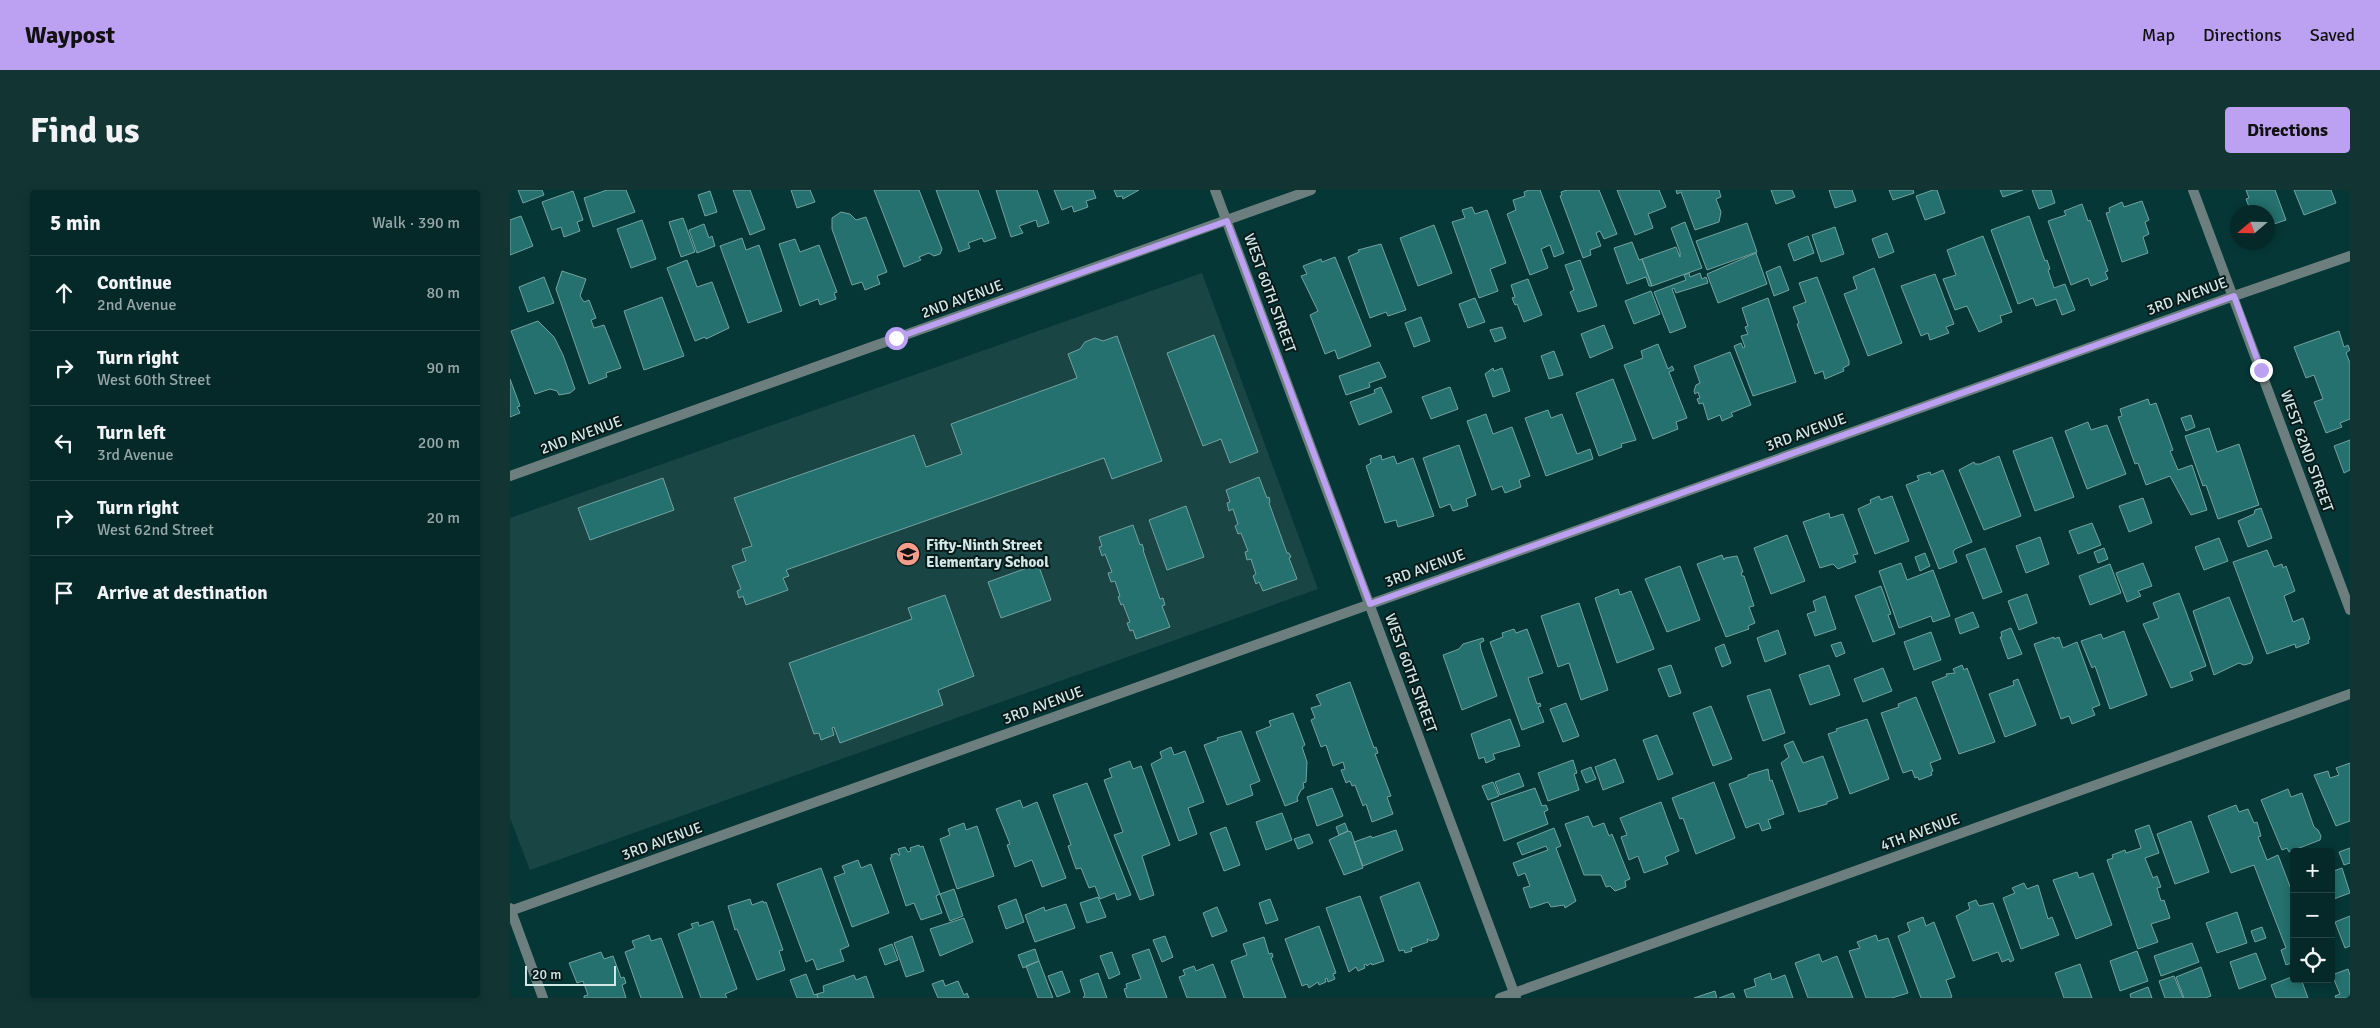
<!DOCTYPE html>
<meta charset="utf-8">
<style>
body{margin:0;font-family:Signika,sans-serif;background:#123534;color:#f1f3f6}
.controls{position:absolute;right:15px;bottom:15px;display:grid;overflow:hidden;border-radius:5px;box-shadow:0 2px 8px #0003}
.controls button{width:45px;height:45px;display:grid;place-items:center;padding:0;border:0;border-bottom:1px solid #254545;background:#042928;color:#f1f3f6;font:25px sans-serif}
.compass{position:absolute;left:1720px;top:15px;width:45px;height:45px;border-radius:50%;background:#042928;box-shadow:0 2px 8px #0003;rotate:250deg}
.scale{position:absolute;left:15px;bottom:12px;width:91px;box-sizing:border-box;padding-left:5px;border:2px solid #d1e8e7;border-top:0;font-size:14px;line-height:18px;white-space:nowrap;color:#d1e8e7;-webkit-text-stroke:4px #081b1a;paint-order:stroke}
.stop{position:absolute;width:15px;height:15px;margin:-11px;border:4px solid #bca0f2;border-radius:50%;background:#fff}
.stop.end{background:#bca0f2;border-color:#fff;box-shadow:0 1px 5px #0008}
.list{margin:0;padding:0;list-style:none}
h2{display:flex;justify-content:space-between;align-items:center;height:65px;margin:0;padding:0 20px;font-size:21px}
h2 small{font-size:16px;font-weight:400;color:#97a6a8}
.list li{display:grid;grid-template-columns:32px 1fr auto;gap:15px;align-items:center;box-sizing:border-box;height:75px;padding:0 20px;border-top:1px solid #254545}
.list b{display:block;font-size:19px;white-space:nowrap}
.list p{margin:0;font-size:16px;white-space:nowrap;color:#97a6a8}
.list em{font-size:16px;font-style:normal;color:#97a6a8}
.icon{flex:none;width:28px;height:28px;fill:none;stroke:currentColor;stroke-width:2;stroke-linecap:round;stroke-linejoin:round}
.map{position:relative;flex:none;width:1840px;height:808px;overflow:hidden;border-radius:5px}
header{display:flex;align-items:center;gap:30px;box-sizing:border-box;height:70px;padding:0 25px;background:#bca0f2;color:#111}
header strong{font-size:24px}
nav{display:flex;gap:28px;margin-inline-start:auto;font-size:18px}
.intro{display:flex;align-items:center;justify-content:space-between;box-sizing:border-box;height:120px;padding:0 30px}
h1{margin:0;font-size:35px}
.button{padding:12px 22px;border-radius:5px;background:#bca0f2;color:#111;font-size:18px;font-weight:700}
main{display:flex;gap:30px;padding:0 30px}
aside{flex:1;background:#042928;border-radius:5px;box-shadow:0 2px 8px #0003}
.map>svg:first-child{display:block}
</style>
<header>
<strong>Waypost</strong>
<nav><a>Map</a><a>Directions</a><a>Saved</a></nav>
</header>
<div class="intro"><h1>Find us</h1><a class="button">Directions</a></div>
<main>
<aside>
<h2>5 min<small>Walk · 390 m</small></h2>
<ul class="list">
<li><svg class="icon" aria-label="ahead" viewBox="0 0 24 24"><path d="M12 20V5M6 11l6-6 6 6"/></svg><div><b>Continue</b><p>2nd Avenue</p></div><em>80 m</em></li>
<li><svg class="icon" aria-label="right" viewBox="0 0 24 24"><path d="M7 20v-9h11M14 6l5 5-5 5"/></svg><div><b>Turn right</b><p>West 60th Street</p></div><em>90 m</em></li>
<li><svg class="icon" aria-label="left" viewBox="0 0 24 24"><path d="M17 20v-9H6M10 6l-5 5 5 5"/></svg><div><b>Turn left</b><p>3rd Avenue</p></div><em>200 m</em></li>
<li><svg class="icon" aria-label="right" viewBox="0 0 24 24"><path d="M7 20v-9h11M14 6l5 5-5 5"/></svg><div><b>Turn right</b><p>West 62nd Street</p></div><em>20 m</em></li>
<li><svg class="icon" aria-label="arrive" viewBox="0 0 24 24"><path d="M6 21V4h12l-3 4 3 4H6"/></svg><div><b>Arrive at destination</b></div></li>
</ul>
</aside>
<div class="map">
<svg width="1840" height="808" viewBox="0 0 1840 808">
<rect width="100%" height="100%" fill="#053736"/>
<path fill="#194544" d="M692,83L808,399L20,680L0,628V328Z"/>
<path fill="#24716f" stroke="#74a2a0" d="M8,0H32L34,5L13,13Z
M97,0H116L125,22L83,37L74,8Z
M223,0H240L255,39L240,45Z
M281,0H300L305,12L287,18Z
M364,0H409L432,59L430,64L424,66L419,63L409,67L411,70L394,77Z
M426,0H468L486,48L474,52L472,48L458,53L460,58L449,62Z
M486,0H527L539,33L528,37L526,30L509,36L513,43L501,47Z
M544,0H583L586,8L576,11L578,17L564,22L562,16L552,20Z
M604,0H629L613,9L612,6L607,7Z
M1019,0H1030L1054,63L1044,67L1040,55L1031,59L1038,78L1020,85L997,24L1006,20L1003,10L1015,6L1014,2Z
M1057,0H1089L1107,44L1094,49L1090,41L1086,43L1091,56L1080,60L1081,65L1073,68L1050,6L1052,5L1051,2Z
M1107,0H1149L1156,17L1138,24L1143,38L1125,45Z
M1166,0H1209L1211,7L1206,9L1211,22L1209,32L1185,40L1171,2L1167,4Z
M1261,0H1282L1285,7L1266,14Z
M1319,0H1342L1346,11L1325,18Z
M1379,0H1403L1404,3L1383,10Z
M1423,0H1427L1435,23L1415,30L1406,6Z
M1490,0H1513L1493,7Z
M1522,0H1541L1545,13L1529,19Z
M1736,0H1765L1776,30L1758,36V22H1741L1736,9L1739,8Z
M1784,0H1821L1826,13L1794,25Z
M63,1L73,30L67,32L70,41L54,47L51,37L42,40L32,12Z
M200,1L207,22L195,26L188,5Z
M1632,11L1639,30L1635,32L1639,44L1633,47L1638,63L1612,72L1596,23L1600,22L1599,18L1612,12L1614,17Z
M1572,14L1578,31L1580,30L1598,81L1595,82L1598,89L1581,96L1578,88L1561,95L1538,31L1556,25L1554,21Z
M962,17L965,24L977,20L996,73L980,79L988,101L969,108L942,32L955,28L952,20Z
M331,22L340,24L346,30L356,27L377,82L367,86L370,94L355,100L352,92L342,95L322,39V28Z
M11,26L23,56L0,65V30Z
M1519,26L1535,71L1537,70L1540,79L1538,80L1544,98L1555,94L1565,120L1552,125L1546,109L1526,116L1523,108L1508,114L1481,40Z
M173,28L185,62L171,67L159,32Z
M132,30L146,69L121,78L107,39Z
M1175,32L1192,78L1142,96L1132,69L1166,57L1170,67V62L1161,38Z
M1237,33L1247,62L1197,80L1186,51Z
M194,34L199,48L202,46L205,56L187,63L179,40Z
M924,35L942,83L908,96L890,48Z
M1325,37L1334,64L1311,72L1302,45Z
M1377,43L1384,62L1369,68L1362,49Z
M1298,46L1304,63L1284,71L1278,54Z
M1473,46L1502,122L1490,126L1492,132L1469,142L1457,116L1445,120L1433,89L1446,85L1437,60Z
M232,48L236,60L249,55L272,121L238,133L210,56Z
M285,49L290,62L309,55L327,102L324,103L326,109L310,115L308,109L290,116L269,54Z
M1122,52L1129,70L1132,69L1142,96H1139L1136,87L1117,94L1104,58Z
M871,54L896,120L878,126L876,122L860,128L838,67L849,62L848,60Z
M1246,63L1257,94L1208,113L1197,84Z
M825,67L861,156L828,169L825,160L815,164L800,125L808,121L791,86L797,84L793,76L811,69L812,72Z
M177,70L187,97L202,92L219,138L196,149L195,147L185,151L157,78Z
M1070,70L1087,116L1068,122L1060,102L1064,100L1055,75Z
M1270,76L1279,100L1264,106L1256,82Z
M1364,78L1392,153L1358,166L1334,104L1347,99L1343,87Z
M52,81L76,89L70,106L74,112L79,110L86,128L81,130L84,138L94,135L111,178L96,183L97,187L79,194L46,99Z
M1179,83L1180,87L1190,83L1192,89L1196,87L1198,93L1166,103L1164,98L1162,99L1176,137L1160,143L1144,102L1176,90L1174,85Z
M1425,84L1444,134L1436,137L1439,143L1420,150L1418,143L1411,146L1391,96Z
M34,87L44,113L18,122L9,97Z
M1307,87L1339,171V175L1333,178L1334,181L1315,189L1313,181L1305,184L1287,134L1289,133L1283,117L1296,112L1289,93Z
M1018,89L1032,125L1014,132L1007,114L1005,115L1002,108L1005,107L1001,95Z
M1141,101L1150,124L1124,134L1115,111Z
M152,107L174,166L134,180L114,121Z
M965,108L975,132L958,138L949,114Z
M1258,108L1286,192L1243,206L1224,156L1231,153L1233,158L1235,157L1231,146L1238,144L1235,137L1238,136L1232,118Z
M911,127L920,151L904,157L895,133Z
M28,131L44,147L53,165L65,199L60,203L49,205L47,201L40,199L25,204L1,141Z
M1094,135L1103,158L1080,168L1071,144Z
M992,137L996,148L985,152L980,140Z
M1829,141L1834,157L1838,155L1840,160L1836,163L1840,173V229L1830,233L1832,237L1816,243L1804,212L1813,209L1804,185L1796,188L1784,157Z
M704,145L748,262L720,273L711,249L693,256L657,163Z
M607,146L652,271L602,289L594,268L276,380L279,386L273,388L278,400L236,415L233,406L229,408L227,401L231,399L222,376L236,371L232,359L242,356L224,308L404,245L416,277L452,264L441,234L567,188L558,164L570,159L575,152L585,148L593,151Z
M1148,154L1158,179L1162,176L1164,180L1159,182L1177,228L1166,232L1168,239L1143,249L1114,175L1133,168L1131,161Z
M1044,161L1053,185L1039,189L1031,166Z
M1220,162L1241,215L1221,223L1223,226L1212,231L1210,225L1198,230L1193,213L1189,214L1187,209L1190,208L1188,202L1185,204L1184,201L1186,195L1190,193L1184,176Z
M869,172L876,187L859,193L860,197L836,205L829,186Z
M983,178L984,181L992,178L1000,201L983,207L975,184Z
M0,189L10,216L7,217L10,223L0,227Z
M1103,189L1126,250L1111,254L1112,257L1089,266L1066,203Z
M871,197L882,222L849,235L840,212L865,203L864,200Z
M940,197L948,219L921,229L912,207Z
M1638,209L1640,215L1646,213L1663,260L1660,261L1668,280L1682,275L1697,320L1681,325L1660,286L1636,295L1628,273L1625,274L1608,227L1612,226L1610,219Z
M1038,220L1041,228L1052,224L1067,264L1080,259L1083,269L1036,286L1015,228Z
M976,224L983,244L1002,237L1020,286L1009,290L1011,297L995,303L992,296L982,300L957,231Z
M1681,225L1685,237L1676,241L1671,228Z
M1578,232L1581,240L1597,235L1616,284L1577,299L1555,241Z
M1699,238L1707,262L1729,254L1749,315L1708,329L1696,295L1693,296L1675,246Z
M1542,247L1564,307L1525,321L1503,261Z
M1840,250V280L1834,283L1824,256Z
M949,255L966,305L956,309L958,316L943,321L940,314L930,318L913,268Z
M871,265L872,270L884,266L887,274L903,268L924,326L888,337L886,330L875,333L856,276L861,273L860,269Z
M1489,266L1511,326L1474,340L1449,280L1464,272L1465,274H1470Z
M1433,280L1462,352L1445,359L1443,362L1447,372L1429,379L1396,295L1409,290L1407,286L1420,282L1421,285Z
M749,287L757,308L759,307L760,312L759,313L777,363H779L781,367L779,368L787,389L753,401L749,392L746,394L743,386L746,384L741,369L737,370L735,362L738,361L731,343L728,344L725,336L728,334L723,319L719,321L717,313L720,312L716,300Z
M153,288L164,320L80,350L68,318Z
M1369,306L1371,310L1382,306L1399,351L1365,364L1348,319L1361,313L1360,310Z
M1633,308L1642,333L1619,342L1609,316Z
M676,316L694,367L657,380L639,330Z
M1751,318L1762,348L1738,357L1728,331L1744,324L1745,320Z
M1319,323L1320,328L1333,324L1348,364L1343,365L1346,372L1328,379L1323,374L1310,378L1293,332Z
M1582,333L1591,355L1568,364L1559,341Z
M623,335L630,355L632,354L634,360H633L650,409L653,408L655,415L652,416L660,437L626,449L623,440L620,441L617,433L620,432L613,414L611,415L608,407L610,406L605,391L601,392L598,383L602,382L595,364L592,366L589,357L592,356L589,347Z
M1277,345L1295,391L1261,404L1244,358Z
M1530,347L1539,374L1516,383L1506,356Z
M1709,348L1718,371L1694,380L1685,357Z
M1475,358L1492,402L1473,409L1456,365Z
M1594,358L1598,369L1588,373L1584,362Z
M1757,360L1764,377L1772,374L1773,378L1776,376L1785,401L1774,406L1783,432L1793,428L1800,449L1798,450L1799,453L1786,458L1785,454L1757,464L1723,372Z
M1415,363L1420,376L1410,381L1405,367Z
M1212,365L1214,370L1215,368L1227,366L1233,382L1231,383L1232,386H1234L1244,416L1239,417L1245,433L1238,436L1239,439L1216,447L1187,374Z
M1391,373L1397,390L1423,380L1440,426L1423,432L1421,426L1389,438L1369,381Z
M1633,373L1642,396L1628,401L1631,406L1617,412L1606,383Z
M528,374L541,410L491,428L478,392Z
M1600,374L1611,403L1580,415L1569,386Z
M1170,376L1190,430L1157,442L1135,389Z
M1371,396L1381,424L1378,425L1385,444L1363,452L1345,406Z
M1108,399L1110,405L1121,401L1144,459L1107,473L1085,408Z
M1669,403L1696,476L1680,482L1683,490L1661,498L1633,434L1649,428L1643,413Z
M1517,404L1527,433L1509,440L1498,411Z
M435,405L464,486L428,500L433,515L330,553L324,537L322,538L324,545L311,550L309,543L304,544L279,473L402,429L398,418Z
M1315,406L1326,439L1305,446L1297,424L1306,421L1303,411Z
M1719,407L1743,468L1741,473L1734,475L1729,473L1704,485L1683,421Z
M1069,413L1098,500L1071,510L1059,473L1048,477L1031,426Z
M1463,422L1469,437L1450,444L1445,429Z
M1501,438L1512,464L1498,469L1490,447H1492L1491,442Z
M1004,439L1006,443L1017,439L1033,483L1018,488L1027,514L1030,513L1031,516L1028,517L1034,532L1012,540L980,452L993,447L992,443Z
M1268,440L1276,464L1255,472L1247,448Z
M1614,441L1637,505L1600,519L1585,476L1582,478L1571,451L1591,444L1593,449Z
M1421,442L1431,470L1404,480L1394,452Z
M1544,447V449L1549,447L1553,458L1567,452L1590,515L1582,518L1585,525L1562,534L1559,526L1551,529L1524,454Z
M973,448L974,451L970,453L971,460L987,506L952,520L933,465L949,459L953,454Z
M1331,452L1335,463L1326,467L1321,455Z
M1214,454L1221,473L1212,477L1205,458Z
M1161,475L1171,503L1159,507L1148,479Z
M1319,475L1330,505L1300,515L1289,485Z
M1452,475L1454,480L1457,478L1485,552L1449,564L1422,492L1437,486L1436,484L1445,483L1443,479Z
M1373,478L1382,501L1353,512L1344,489Z
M1508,489L1526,535L1495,547L1479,504L1504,495L1503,491Z
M840,492L864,558L866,557L868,563L865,564L881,606L877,607L883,624L862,632L856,614L853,616L845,595L842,596L840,591L836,593L831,580L835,579L833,572L823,576L816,555L811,557L801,530L805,528L801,518L811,515L806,505Z
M1260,499L1275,543L1253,551L1237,506Z
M1406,507L1431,569L1420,573L1423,581L1421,582L1422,585L1409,590L1408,587L1405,588L1402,580L1393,583L1371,523L1389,517L1388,514Z
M1056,513L1069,546L1053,552L1040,519Z
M1201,516L1222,569L1203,576L1183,523Z
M783,523L795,555L792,557L797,572L796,592L793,593L794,598L791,600L787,608L788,611L775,616L746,542L761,536L759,531Z
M1000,529L1010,556L983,564L985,569L976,573L974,567L969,569L961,544Z
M1357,529L1379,589L1340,604L1318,544L1327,541L1326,539Z
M731,541L750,591L740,595L743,605L717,615L694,555L708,550L707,548Z
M1147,545L1163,584L1148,590L1133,550Z
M1283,551L1293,573L1313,566L1328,608L1317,612V614L1289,622L1271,573L1279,567L1274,555Z
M661,557L664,565L675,561L694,612L678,618L687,644L669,651L641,574L652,568L650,562Z
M1105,569L1114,592L1093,600L1085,577Z
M1063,570L1067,583L1064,584L1069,600L1038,611L1028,583Z
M620,571L623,579L631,576L660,655L632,666L644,705L630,710L604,645L613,642L594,590L602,587L599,579Z
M1840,573V631L1826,636L1804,585L1818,581L1820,588L1829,585L1826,578Z
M1081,577L1086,589L1076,593L1071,581Z
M1258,579L1260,591L1262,590L1274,624L1258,630L1261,638L1252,641L1249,633L1236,638L1219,594L1238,587V585Z
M1009,583L1014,596L990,605L985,592Z
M983,592L989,606L978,610L972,596Z
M1204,592L1225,648L1186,664L1173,628L1170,629L1162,608Z
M577,593L621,705L607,710L605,703L590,709L585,696L579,698L571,678L566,679L558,656L561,655L543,605Z
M822,598L833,626L807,636L797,607Z
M1025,598L1032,616L1036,615L1038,620L1034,622L1038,634L994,651L981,613Z
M1778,599L1781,607L1792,603L1804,637L1808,640L1811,646L1810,650L1779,662L1777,658L1772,660L1751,610Z
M510,610L513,618L527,612L556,688L532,697L522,670L505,677L497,655L500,654L486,619Z
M1151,612L1169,661L1155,667L1158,674L1134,683L1128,666L1119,670L1111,647L1117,645L1110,628Z
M1726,615L1729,622L1738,619L1744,633L1747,632L1751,646L1748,647L1757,670L1768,665L1784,707V772L1776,775L1771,760L1776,758L1744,675L1721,683L1698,626Z
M772,623L782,650L756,660L746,632Z
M1078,626L1083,637L1094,633L1099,646L1102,644L1120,689L1115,691L1116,697L1105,701L1100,696L1096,697L1091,685H1074L1055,634Z
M1681,631L1699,682L1665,694L1647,644Z
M454,633L456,640L467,636L484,686L447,699L430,649L440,645L438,639Z
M835,633L838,641L829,645L826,637Z
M1639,635L1649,663L1635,668L1643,688L1647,686L1651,697L1647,698L1651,711L1654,710L1660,728L1641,734L1648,752L1628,759L1597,670L1603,668L1602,665L1615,660L1616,663L1631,658L1625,640Z
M716,637L730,675L714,681L700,643Z
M1044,638L1051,656L1046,658L1066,711L1055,718L1054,715L1041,717L1038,712L1020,718L1013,698L1020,696L1015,683L1008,686L1003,673L1038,660L1036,656L1012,665L1007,653Z
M886,640L893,660L853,676L844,652L861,646L862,648Z
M838,641L841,642L853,678L834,685L819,650Z
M799,644L803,653L788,659L784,649Z
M409,655L410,657L413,656L430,704L426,706L432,723L411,730L404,713L396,716L380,668L382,667L381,665L387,663L388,665H390L388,659L395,657L398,662L401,661L400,658Z
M1840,658V673L1834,675L1829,662Z
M348,670L351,678L361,674L379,723L342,737L324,687L335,683L332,676Z
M311,678L339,756L330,760L334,771L307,780L303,769L296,772L267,694Z
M1832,678L1840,703L1821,710V682Z
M1567,682L1569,688L1583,683L1602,735L1566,749L1543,690Z
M909,692L929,745L927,749L921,751L917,749L918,752L901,758L902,761L895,763L894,760L889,761L870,707Z
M1514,693L1517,699L1528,695L1538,729L1542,727L1549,745L1511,759L1493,708L1505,703L1502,698Z
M444,699L453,726L440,731L430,704Z
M850,706L874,771L862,775L861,773L857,776L856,774L854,775L855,778L848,781L846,777L839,782L816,718Z
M588,707L596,727L577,733L570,713Z
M240,709L242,715L253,711L254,713L256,712L273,760L269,761L275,780L247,790L227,739L225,740L218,716Z
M506,709L514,732L496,739L488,716Z
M760,709L768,730L756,734L749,713Z
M1466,710L1469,716L1483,713L1504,770L1500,772L1499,769L1492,772L1488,762L1463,771L1446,726L1460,719L1458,713Z
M556,714L565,738L525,752L515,725L534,717L535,721Z
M707,717L717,741L702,747L693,723Z
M1727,722L1737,753L1707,763L1696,733Z
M1840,726V756L1835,758L1825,732Z
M1413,727L1416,736L1424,732L1445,787L1436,790L1442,807L1440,808H1411L1388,746L1400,741L1397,733Z
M454,728L463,752L430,766L420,739Z
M203,731L227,799L215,804L217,808H191L168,744L183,738L181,734L188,732L189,736Z
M809,736L826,783L823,784L825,789L818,792L817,788L815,789L816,792L809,795L808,792L799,798L797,794L792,796L775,749Z
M1752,737L1756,748L1745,752L1741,741Z
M139,745L141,751L151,748L173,808H131L115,762L125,758L122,751Z
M1366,745L1368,751L1378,748L1398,803L1382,808H1356L1339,761L1350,758L1347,752Z
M402,746L414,781L396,787L384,753Z
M655,746L663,767L652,772L643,750Z
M754,747L759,764L762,763L763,767L761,768L776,808H734L721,771L737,765L733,754Z
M1682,753L1689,772L1651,786L1644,766Z
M382,754L388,770L375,775L369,759Z
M525,759L529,771L513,778L508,765Z
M639,759L657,808H617L614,799L617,798L616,794L631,789L622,765Z
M1627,761L1638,791L1610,801L1600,771Z
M91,762L94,769L103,766L111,788L114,787L116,793L112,795L116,808H74V806L78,805L73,791L67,793L59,773Z
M602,762L610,784L599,789L590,766Z
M1746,763L1756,789L1729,799L1720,772Z
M1309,764L1312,772L1327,766L1343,808H1298L1285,773Z
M529,771L543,808H528L516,776Z
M703,774L716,808H677L669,787L675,785L673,780L684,776L686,781Z
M1570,774L1582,808H1554L1545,783Z
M1691,777L1701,806L1695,808H1674L1666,787Z
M1838,779L1840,785V808H1826L1825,806L1830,804L1822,785Z
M552,781L560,802L547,807L538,786Z
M588,783L597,808H573L575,805L570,790Z
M1260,783L1262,790L1275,785L1283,808H1237L1234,800L1246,796L1244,789Z
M296,784L304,805L307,804L308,808H287L280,790Z
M344,785L346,790L356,786L364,808H308L307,804L314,802L313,796Z
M1664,786L1673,808H1655L1649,791Z
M1784,786V789H1791L1798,808H1766L1761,795Z
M433,790L435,796L448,791L454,805L457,803L459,808H428L422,794Z
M1638,797L1642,808H1621L1620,804Z
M1205,801L1207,808H1184Z
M1223,803L1225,808H1209Z"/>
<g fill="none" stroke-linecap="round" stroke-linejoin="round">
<path stroke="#6c7f7e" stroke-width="10" d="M705,0L1006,808
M1683,0L1840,420
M0,286L801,0
M0,718L33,808
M0,721L1724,106L1840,66
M990,808L1840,504"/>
</g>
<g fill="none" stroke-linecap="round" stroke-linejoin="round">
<path stroke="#bca0f2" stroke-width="6" d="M386,148L717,31L860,414L1724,106L1751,180"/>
</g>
<defs>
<g id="school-disc" transform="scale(1.25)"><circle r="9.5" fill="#f59d8d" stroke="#081b1a"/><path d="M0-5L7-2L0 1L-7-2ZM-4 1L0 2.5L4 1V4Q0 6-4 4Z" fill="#111"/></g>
</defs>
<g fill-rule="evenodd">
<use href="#school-disc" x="398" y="364"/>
</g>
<g text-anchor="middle" stroke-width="4" stroke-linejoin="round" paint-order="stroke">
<g font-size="15" fill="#d1e8e7" stroke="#081b1a">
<text transform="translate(760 103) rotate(70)" y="5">WEST 60TH STREET</text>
<text transform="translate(1677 106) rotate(-20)" y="5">3RD AVENUE</text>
<text transform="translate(452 109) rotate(-20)" y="5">2ND AVENUE</text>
<text transform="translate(1296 242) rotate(-20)" y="5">3RD AVENUE</text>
<text transform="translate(71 245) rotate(-20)" y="5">2ND AVENUE</text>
<text transform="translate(1797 261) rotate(70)" y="5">WEST 62ND STREET</text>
<text transform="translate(915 378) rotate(-20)" y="5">3RD AVENUE</text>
<text transform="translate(901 483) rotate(70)" y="5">WEST 60TH STREET</text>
<text transform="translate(533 515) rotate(-20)" y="5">3RD AVENUE</text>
<text transform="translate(1410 642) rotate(-20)" y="5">4TH AVENUE</text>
<text transform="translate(152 651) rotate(-20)" y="5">3RD AVENUE</text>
</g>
<g font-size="15" font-weight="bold" fill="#d1e8e7" stroke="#081b1a" text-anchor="start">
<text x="416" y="360">Fifty-Ninth Street<tspan x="416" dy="17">Elementary School</tspan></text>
</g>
</g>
</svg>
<div class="controls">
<button>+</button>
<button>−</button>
<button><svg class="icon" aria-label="locate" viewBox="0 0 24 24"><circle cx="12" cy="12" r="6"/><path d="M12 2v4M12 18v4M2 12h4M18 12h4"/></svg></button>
</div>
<svg class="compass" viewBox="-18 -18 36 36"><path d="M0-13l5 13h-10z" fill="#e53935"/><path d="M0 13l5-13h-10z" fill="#97a6a8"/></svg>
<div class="scale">20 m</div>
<div class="stop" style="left:386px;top:148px"></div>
<div class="stop end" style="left:1751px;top:180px"></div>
</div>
</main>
